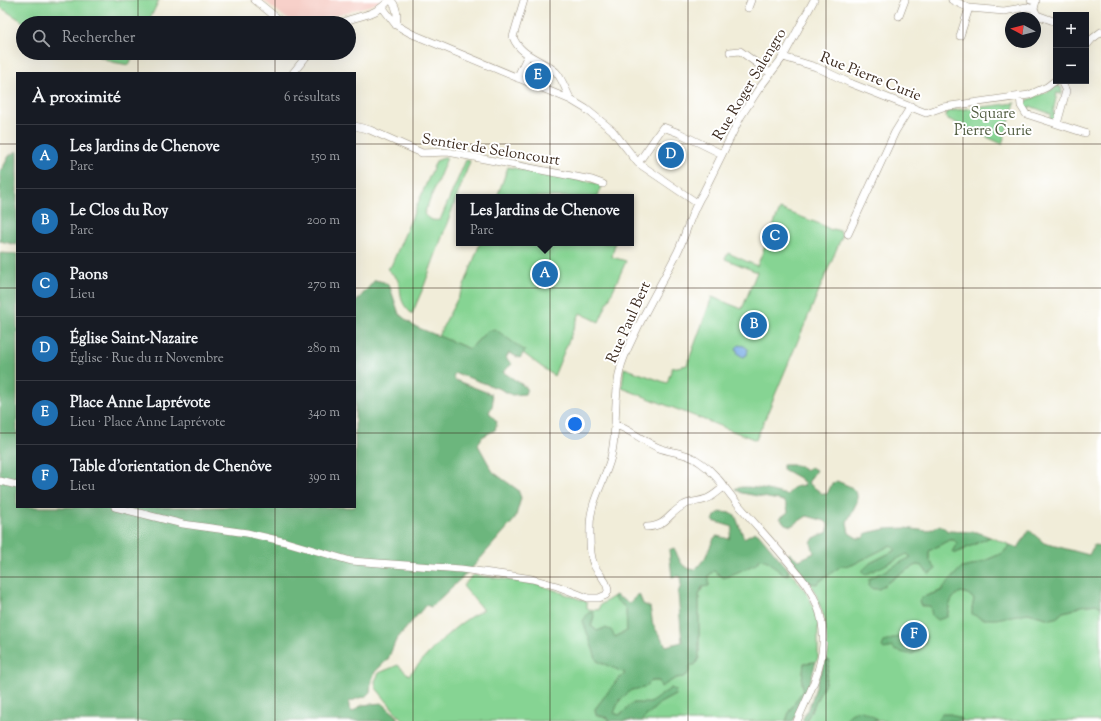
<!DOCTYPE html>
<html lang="fr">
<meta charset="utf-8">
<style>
body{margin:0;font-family:"Sorts Mill Goudy",serif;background:#242831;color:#f1f3f6}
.controls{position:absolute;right:12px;top:12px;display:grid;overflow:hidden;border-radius:0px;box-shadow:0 4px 16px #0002}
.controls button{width:36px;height:36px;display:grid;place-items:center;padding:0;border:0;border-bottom:1px solid #363941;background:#171b24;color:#f1f3f6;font:20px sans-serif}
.compass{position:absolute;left:1005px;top:12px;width:36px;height:36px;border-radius:50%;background:#171b24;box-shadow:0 4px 16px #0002;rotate:277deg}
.you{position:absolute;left:575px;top:424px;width:14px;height:14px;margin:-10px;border:3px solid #fff;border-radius:50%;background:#1a73e8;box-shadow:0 0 0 6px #1a73e833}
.badge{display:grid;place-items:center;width:26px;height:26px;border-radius:50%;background:#1f6fb2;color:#fff;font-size:13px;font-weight:700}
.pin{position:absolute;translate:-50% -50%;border:2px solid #fff;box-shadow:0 1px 4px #0006}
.popup{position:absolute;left:456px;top:194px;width:178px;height:52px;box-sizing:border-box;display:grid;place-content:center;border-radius:0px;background:#171b24;filter:drop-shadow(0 1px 3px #0005);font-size:13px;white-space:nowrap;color:#9ea1a6}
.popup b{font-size:15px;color:#f1f3f6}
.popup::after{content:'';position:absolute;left:50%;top:100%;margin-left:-8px;border:8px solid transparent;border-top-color:#171b24}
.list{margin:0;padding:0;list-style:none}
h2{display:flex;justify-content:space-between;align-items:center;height:52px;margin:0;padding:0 16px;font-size:17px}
h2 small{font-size:13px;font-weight:400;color:#9ea1a6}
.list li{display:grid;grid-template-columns:26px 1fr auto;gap:12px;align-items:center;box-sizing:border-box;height:64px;padding:0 16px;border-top:1px solid #363941}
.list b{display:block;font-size:15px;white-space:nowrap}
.list p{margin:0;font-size:13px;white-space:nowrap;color:#9ea1a6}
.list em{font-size:13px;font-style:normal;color:#9ea1a6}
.icon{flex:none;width:22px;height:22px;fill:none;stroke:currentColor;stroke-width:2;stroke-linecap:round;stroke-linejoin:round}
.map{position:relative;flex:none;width:1101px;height:721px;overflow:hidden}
.search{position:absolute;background:#171b24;box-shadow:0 4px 16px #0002;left:16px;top:16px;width:340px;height:44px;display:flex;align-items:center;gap:10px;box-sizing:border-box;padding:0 14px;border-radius:22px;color:#9ea1a6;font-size:15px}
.panel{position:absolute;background:#171b24;box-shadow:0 4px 16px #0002;left:16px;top:72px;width:340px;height:436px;border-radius:0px}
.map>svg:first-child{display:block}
</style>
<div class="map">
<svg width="1101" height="721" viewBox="0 0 1101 721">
<rect width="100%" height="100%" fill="#fff"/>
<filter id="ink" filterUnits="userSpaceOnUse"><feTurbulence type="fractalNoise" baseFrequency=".025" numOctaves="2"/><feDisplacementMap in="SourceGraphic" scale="8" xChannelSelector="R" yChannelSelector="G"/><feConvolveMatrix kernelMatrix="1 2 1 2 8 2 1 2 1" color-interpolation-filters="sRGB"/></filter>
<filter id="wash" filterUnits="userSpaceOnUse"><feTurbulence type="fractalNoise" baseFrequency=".012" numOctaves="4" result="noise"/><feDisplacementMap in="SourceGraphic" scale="16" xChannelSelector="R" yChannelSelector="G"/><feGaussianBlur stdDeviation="0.9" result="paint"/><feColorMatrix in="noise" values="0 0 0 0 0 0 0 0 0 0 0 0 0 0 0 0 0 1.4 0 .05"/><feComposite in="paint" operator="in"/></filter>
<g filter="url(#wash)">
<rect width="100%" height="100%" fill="#f1edd9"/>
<path fill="#f7d0c9" d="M263,0H381L375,4L310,22L302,23L286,18Z"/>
<path fill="#86d493" stroke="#607f58" d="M0,0H159L148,23H25L0,7Z
M92,53H134L129,65L112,62Z
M1057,86L1061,87L1062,94L1057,93L1053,113L1058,114C1055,118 1054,121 1049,119L1051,114L1030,106L1028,111L1023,104L1026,101L1049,91Z
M1015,103L1002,144L946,118L947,112L949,111Z
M444,158H447L424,214C429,220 433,221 440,220L466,160L470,161L424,286L412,314C398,301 403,297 398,281C397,277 391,273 387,269L391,266L436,161Z
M508,167L601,184L598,197H497Z
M780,209L820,224L831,230L833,229L840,231L842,236L756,440L622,388L624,368L667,383L672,368L687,365L712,297L742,309L757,272L725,259L728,253L757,266Z
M480,243H615L612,257L626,261L599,322L580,313L554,376L523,353L525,351L487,331L470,349L438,336L464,286Z
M990,537L1010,545L1003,553L972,566L962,568L956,573L940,591L923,597L931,606L947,617C950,605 949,598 961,592L968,594L974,599L972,609L1028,613L1050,619L1056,618L1063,612L1072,610L1081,606L1096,604L1101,607V721H806L825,683L830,661L825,660V620L816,594L809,582L816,584L842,565H852L891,545L896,550L870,563L907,554L912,557L869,579L879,589L898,575L917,565L922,566L929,574L936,569L929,560V551L949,540H954L957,543L952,552L954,554Z
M760,559L768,560L782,574H788V569L807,593L814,609L818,622V658L816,662L804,663L802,681L803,690L790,710L786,721H641L660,703L675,695L671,688L650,704L634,703L629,706L623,713L619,715L614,713C617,704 622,694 632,690C643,685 641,692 651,681H659L662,686L676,678L683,677L691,664L699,658V595L709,575L714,571L719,575L756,564Z
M475,575L538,584L587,602V609L599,610L600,605L613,597L626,608L627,631L615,637L605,628L597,631L591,626L594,616L583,621L625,673L622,677L618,679L595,709L596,715L609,718V721H403L376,688L375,681L379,673L398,665L409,675C431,651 453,624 483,610L463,586L471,577Z"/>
<path fill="#6cb67d" stroke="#54704e" d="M16,151L17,153V245L0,241V173L9,156Z
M0,253L17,254V507H355V303L375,280L384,282L390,287L399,314L414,326L470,349L487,331L495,329L525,351L520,358L509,353L506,358L512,364L503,372L527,388L525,394L512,395L500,389L456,373L453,376L455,380L491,394C494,401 493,406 489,412L497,422L495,430L482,437L478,445L493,472L518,490L521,498L515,519L472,568L431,607L426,605L396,640L388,659L375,672L371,682L370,692L365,697L359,698L349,702V708L352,712L362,705L382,703L396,715L398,721H0Z
M783,465H796L805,470L811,467L816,470L808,483L823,494H827L832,484L837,481L851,487L857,494V502L847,522L849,533L857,538H863L867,533L885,529L905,528L927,531L940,525L948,531L977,532L990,537L954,554L952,552L957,543L954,540H949L929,551V560L936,569L929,574L922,566L917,565L898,575L879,589H873L868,586L869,579L911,557L907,554L865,575L862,571L870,563L896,550L891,545L852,565L841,566L816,584L809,582L788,557L789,553L799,560L814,553L811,543L814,538L828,532V524L825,521L807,516L791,526L785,524L780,518L788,512L787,506L784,501L742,493L735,489C745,483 775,492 787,495L794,487L805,485L801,479L783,469Z
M720,512L731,513L735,515L744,538L755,532L758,533L788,569V575C774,573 776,561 760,559L756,564L724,578L714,571L709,575V586L702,587L699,595V658L695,665H691L688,674L683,677L676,678L661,687L659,681H651L644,688L631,690L619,701L614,713L619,715L623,713L629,706L634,703H650L671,688L676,690L675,695L660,703L641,721H609V718L596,715L595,709L618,679L622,677L625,673L597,661L583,621L588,613L593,612L594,616L591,626L597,631L605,628L611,630L615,637L627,631L626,608L613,597L615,595L629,603L639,594L643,604L650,607L653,625L666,646L682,642L678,593L681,585L680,576L672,577L669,550L674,548C680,560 681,569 695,570L705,558L714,538L717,536L729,539L733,527L713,521L715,516Z
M1029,530L1044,543L1089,555L1094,545L1101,546V607L1096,604L1081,606L1072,610L1063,612L1056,618L1050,619L1028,613L996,619H982L972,614V609L974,599L968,594L961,592C949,598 950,605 947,617L937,620L932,616L930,606H921L919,601L923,597L941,591L956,573L962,568L972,566L1003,553L1010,545L1018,548Z
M903,629L906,630L905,637L902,645L906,647L913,645L917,634L920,630C922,632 926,634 926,637C928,644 916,654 910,654C905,654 899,651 894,650L893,647L884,649L882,647L884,642L898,637Z
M825,660L830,661L825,683L806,721H802L811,702Z
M816,662L808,688L793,721H786L790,710L803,690L802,681L804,663Z
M860,710L873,716L877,721H846C848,714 854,712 860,710Z
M942,714H951L961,719L960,721H937Z"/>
<path fill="#79ade6" stroke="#5a6c82" d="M739,345L744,346L748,349L747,355L743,357L738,354L736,348Z"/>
</g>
<g filter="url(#ink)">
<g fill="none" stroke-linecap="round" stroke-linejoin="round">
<g stroke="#968c7c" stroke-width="8">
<path id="minor" d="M255,0L283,23
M391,0C397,7 398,16 396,25
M524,0L513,37C520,56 543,60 556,72C562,78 567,93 571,100
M952,0L969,8L1004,11L1027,7L1034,9L1036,1L1031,0
M383,8L396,25L410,33L571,100L586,109L612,130L638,163L697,203
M748,8L751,0
M1034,9L1037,15L1056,22
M899,16L905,0
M341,23C360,14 375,17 389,0
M960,36L969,8
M1086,46L1092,39L1101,32
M730,52L740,51L770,73
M783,57L816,67L850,83L926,113L943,107L1029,95L1047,87L1056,80
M293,73L309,53
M517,78L528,55
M1020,96L1021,106L1026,114L1085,133
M1057,124L1066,91L1061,81
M355,126L370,130L422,153L448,152L592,180L603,184
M638,163L663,127L679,133L722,154
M848,234L895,132L911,106
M616,425C631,430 644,442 659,448C673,453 689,453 701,463C716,473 726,490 737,503C760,530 785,556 806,584C814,596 820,609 822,623C828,658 811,690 797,721
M0,481L17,485
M115,507L183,524L247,533L286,542L351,561L461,569L513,576L532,579L557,586L588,598H599L606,595L608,591C608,581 598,574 594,565C589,553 590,538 590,526C590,501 605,481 611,457C618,428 613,399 620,370C623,356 631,342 637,329C650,302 665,277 678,251C687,232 691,211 703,193L741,116L758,90L783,57L814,0
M647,527C668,526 668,513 684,505C691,501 699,502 706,499C713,497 718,491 724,487"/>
</g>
<use href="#minor" stroke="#fff" stroke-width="7"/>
</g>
</g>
<path fill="none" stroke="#3b2a1e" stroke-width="1" stroke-opacity="0.55" d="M138,0V23M275,0V23M413,0V721M550,0V721M688,0V721M826,0V721M963,0V721M138,53V73M275,53V73M0,144H17M355,144H1101M0,288H17M355,288H1101M0,433H17M355,433H1101M138,507V721M275,507V721M0,577H1101"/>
<g text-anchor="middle" stroke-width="4" stroke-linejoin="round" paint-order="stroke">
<g font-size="15" fill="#3b2a1e" stroke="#fff">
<text transform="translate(871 76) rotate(22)" y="5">Rue Pierre Curie</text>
<text transform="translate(749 84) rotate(-59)" y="5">Rue Roger Salengro</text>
<text transform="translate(491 149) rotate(9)" y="5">Sentier de Seloncourt</text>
<text transform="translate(628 322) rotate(-66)" y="5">Rue Paul Bert</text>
</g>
<g font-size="15" fill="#525d41" stroke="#fff">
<text x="993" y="118">Square<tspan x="993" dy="17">Pierre Curie</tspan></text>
</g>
</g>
</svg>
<div class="controls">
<button>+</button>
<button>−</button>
</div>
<svg class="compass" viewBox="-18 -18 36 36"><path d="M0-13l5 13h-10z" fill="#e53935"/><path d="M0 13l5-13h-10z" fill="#9ea1a6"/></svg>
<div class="you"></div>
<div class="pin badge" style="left:545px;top:274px">A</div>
<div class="popup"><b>Les Jardins de Chenove</b>Parc</div>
<div class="pin badge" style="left:754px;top:325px">B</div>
<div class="pin badge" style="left:775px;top:237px">C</div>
<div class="pin badge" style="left:671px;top:155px">D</div>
<div class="pin badge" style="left:538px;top:76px">E</div>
<div class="pin badge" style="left:914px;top:635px">F</div>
<div class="search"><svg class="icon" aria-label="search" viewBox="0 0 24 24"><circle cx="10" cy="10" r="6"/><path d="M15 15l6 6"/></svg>Rechercher</div>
<section class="panel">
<h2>À proximité<small>6 résultats</small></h2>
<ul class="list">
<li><span class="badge">A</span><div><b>Les Jardins de Chenove</b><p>Parc</p></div><em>150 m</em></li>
<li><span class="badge">B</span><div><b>Le Clos du Roy</b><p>Parc</p></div><em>200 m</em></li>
<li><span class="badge">C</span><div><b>Paons</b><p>Lieu</p></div><em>270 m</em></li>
<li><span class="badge">D</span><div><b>Église Saint-Nazaire</b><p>Église · Rue du 11 Novembre</p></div><em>280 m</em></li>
<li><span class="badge">E</span><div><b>Place Anne Laprévote</b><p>Lieu · Place Anne Laprévote</p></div><em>340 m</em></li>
<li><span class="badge">F</span><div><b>Table d'orientation de Chenôve</b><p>Lieu</p></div><em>390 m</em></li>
</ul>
</section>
</div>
